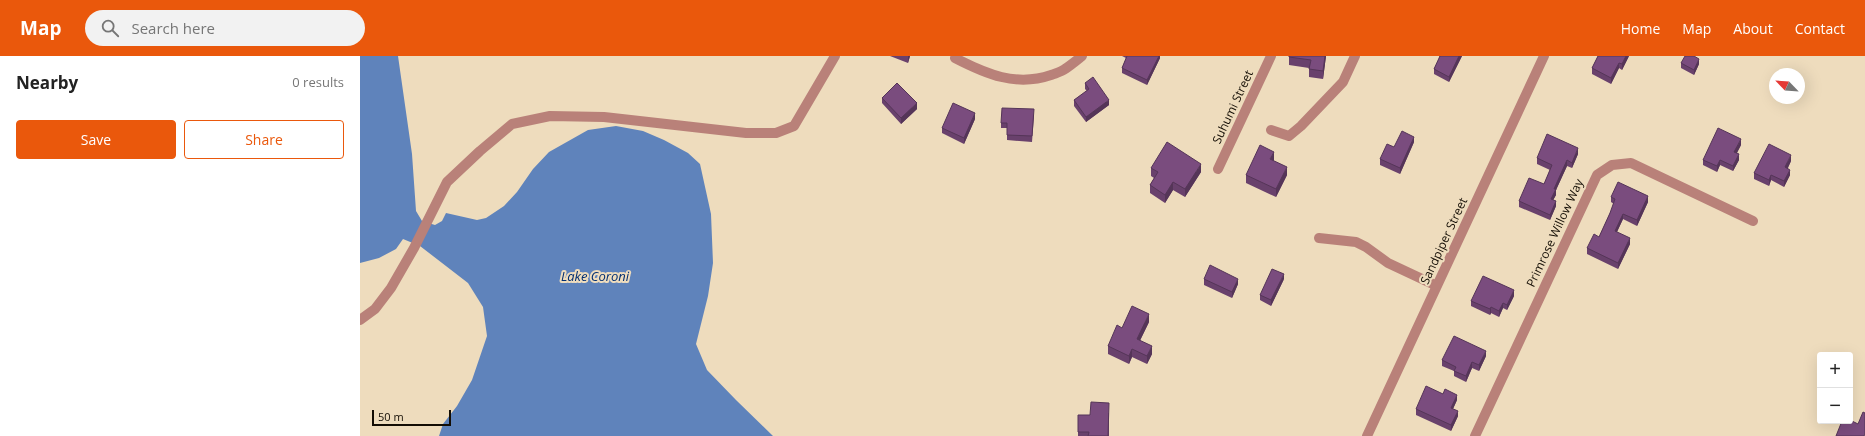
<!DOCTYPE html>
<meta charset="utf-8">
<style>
body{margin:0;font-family:"Open Sans",sans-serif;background:#f2f2f2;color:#222}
.controls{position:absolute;right:12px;bottom:12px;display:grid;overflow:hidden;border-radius:4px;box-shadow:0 4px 16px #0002}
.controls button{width:36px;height:36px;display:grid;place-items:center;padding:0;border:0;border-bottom:1px solid #e0e0e0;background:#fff;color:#222;font:20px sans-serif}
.compass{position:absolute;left:1409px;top:12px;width:36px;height:36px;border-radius:50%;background:#fff;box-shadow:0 4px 16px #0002;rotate:295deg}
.scale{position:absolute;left:12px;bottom:10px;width:79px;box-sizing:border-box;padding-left:4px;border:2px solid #130d04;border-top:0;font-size:11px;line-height:14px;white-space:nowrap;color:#130d04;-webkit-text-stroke:3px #eedcbd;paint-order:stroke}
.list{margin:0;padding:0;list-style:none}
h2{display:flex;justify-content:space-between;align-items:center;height:52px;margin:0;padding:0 16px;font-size:17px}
h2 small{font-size:13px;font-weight:400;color:#767676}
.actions{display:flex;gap:8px;padding:12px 16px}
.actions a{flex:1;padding:9px 0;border:1px solid #ea580c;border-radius:4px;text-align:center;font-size:14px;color:#ea580c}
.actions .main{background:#ea580c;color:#fff}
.icon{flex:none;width:22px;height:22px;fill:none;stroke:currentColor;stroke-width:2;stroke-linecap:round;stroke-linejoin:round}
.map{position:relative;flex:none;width:1505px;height:380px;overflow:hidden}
header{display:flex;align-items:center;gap:24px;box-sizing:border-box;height:56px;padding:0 20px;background:#ea580c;color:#fff}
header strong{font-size:19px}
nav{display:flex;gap:22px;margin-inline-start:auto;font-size:14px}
.search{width:280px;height:36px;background:#f2f2f2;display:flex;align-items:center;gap:10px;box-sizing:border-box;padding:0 14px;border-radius:22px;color:#767676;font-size:15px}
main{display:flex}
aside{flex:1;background:#fff}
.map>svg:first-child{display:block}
</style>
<header>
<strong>Map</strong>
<div class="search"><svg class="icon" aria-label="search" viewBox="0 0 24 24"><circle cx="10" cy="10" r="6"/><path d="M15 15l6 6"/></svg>Search here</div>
<nav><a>Home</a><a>Map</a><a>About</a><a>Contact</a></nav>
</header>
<main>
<aside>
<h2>Nearby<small>0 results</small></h2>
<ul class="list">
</ul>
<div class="actions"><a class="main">Save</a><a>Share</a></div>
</aside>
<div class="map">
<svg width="1505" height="380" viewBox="0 0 1505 380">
<rect width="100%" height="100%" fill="#eedcbd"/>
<path fill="#5f83bb" d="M0,0H38L52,98L56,155L62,165L75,169L82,165L86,157L117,164L126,162L144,150L157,136L173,113L189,96L228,74L256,70L283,75L304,84L328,97L340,108L351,158L353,207L348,240L336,288L347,314L376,344L413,380H79L83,368L97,350L112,324L127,280L123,251L108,227L60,190L43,183L36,193L19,202L0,207Z"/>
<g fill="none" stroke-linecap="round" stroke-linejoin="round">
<path stroke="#b98179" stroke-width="10" d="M595,2C626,18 656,31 691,19C696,17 701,16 705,13C711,9 717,4 722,0
M911,74L929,80L941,70L983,26L995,0
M858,113L911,0
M959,182L996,186L1006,191L1028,207L1077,230
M0,264L15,253L31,232L54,192L87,126L120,95L152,68L190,60L244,61L386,77H416L434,70L475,0
M1007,380L1184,0
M1115,380L1237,119L1252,109L1271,107L1393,165"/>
</g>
<path fill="#69416c" d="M530,0H550L548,7Z
M762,0H800V2L787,29L762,17V12L766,2Z
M929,0H966L963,23L949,21V12L929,9Z
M1079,0H1102L1089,26L1074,18V13L1080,1Z
M1238,0H1269L1262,14L1259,12L1251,28L1232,18V12Z
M1321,7L1339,8L1334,19L1321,12Z
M725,27L749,49L726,66L714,50V44L727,35L725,33Z
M522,42L557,53L541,68L522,47Z
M674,59L672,86L647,84V72H641V67Z
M615,63L604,88L582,77V72Z
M1054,86L1040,118L1020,109V103L1034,91Z
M1381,89L1377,97L1379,104L1373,115L1360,109L1357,116L1343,109V104Z
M1218,98L1212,112L1207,110L1196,134V139L1193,144L1196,150L1190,164L1159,151V145L1184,128L1190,114L1177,108V102Z
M913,104L927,119L916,141L886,127V119L914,104Z
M1431,105L1428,112L1430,119L1424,131L1411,124L1409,130L1394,123V117Z
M791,112L841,116L825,141L813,134L805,147L790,137V129L794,122L791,120Z
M1251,141L1288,146L1277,170L1263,163L1257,176L1270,188L1258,213L1227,198V192L1239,181L1250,157L1254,148L1251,146Z
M844,223L878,228L872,242L844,229Z
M924,223L911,250L900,244V239Z
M1154,240L1147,254L1143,252L1139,261L1131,257L1130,259L1111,250V245Z
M789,266L780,284L792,298L787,308L772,301L769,308L748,298V290L762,272Z
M1126,300L1119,315L1112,312L1106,326L1094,320V315L1082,310V304Z
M1097,344L1093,353L1098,360L1091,375L1056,359V353Z
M749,357V380H718V359H730Z"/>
<path fill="#553558" d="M548,0H550L548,7Z
M799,0H800V2L787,29V24Z
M965,0H966L963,23V15Z
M1099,0H1102L1089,26V21Z
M1266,0H1269L1262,14V8Z
M1339,3V8L1334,19V14Z
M1259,7V12L1251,28V22Z
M749,44V49L726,66V61Z
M557,47V53L541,68V62Z
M615,57V63L604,88V82Z
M1054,81V86L1040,118V112Z
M1381,83V89L1374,102V96Z
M1218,92V98L1212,112V107Z
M914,96V104L910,111V103Z
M1379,98V104L1373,115V110Z
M1431,99V105L1425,117V111Z
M1207,104V110L1196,134V139L1191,148V143L1194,133Z
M1360,104V109L1357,116V110Z
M841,108V116L825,141V133Z
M927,111V119L916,141V133Z
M1430,114V119L1424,131V125Z
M1411,119V124L1409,130V124Z
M813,126V134L805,147V139Z
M1288,140V146L1277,170V164Z
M1196,145V150L1190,164V159Z
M1263,158V163L1255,180V175Z
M1270,182V188L1258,213V207Z
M924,218V223L911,250V244Z
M878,223V228L872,242V236Z
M1154,234V240L1147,254V249Z
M1143,247V252L1139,261V255Z
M1131,251V257L1130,259V253Z
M789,258V266L777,291V283Z
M792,290V298L787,308V300Z
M772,293V301L769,308V300Z
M1126,295V300L1119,315V309Z
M1112,306V312L1106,326V320Z
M1097,339V344L1091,357V352Z
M1098,355V360L1091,375V369Z"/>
<path fill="#7a4c7e" stroke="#553558" d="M767,0H799L787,24L762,12Z
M929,0H965L963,15L949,13L951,4L929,1Z
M1080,0H1099L1089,21L1074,13Z
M1238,0H1266L1262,8L1259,7L1251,22L1232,12Z
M1325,0H1334L1339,3L1334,14L1321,7Z
M733,21L749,44L726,61L714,44L729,33L725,27Z
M537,27L557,47L541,62L522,42Z
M593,47L615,57L604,82L582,72Z
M642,52L674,53L672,80L647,79V67H641Z
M1358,72L1381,83L1374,96L1379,98L1373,110L1360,104L1357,110L1343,104Z
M1042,75L1054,81L1040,112L1020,103L1027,88L1034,91Z
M1187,78L1218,92L1212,107L1207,104L1194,133H1196L1191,143L1196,145L1190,159L1159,145L1169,122L1184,128L1192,109L1177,102Z
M807,86L841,108L825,133L813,126L805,139L790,129L798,116L791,112Z
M1409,88L1431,99L1425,111L1430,114L1424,125L1411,119L1409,124L1394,117Z
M900,89L914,96L910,103L927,111L916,133L886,119Z
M1258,126L1288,140L1277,164L1263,158L1255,175L1270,182L1258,207L1227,192L1234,178L1239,181L1250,157L1255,143L1251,141Z
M850,209L878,223L872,236L844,223Z
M912,213L924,218L911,244L900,239Z
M1123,220L1154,234L1147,249L1143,247L1139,255L1131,251L1130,253L1111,245Z
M772,250L789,258L777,283L792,290L787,300L772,293L769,300L748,290L757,269L762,272Z
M1094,280L1126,295L1119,309L1112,306L1106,320L1094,315L1096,311L1082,304Z
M1066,330L1083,338L1085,333L1097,339L1091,352L1098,355L1091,369L1056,353Z
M731,346L749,347L748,380H728L729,376H718V359H730Z
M1503,356L1505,357V378L1504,380H1476L1482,365H1490V364L1498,368Z"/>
<g text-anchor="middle" stroke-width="4" stroke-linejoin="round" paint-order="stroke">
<g font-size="12" fill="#130d04" stroke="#eedcbd">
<text transform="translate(873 51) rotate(-65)" y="4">Suhumi Street</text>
<text transform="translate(1195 177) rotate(-65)" y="4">Primrose Willow Way</text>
<text transform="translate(1084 185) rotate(-65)" y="4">Sandpiper Street</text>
</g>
<g font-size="13" font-style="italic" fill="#002e71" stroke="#eedcbd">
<text x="235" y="225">Lake Coroni</text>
</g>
</g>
</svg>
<div class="controls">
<button>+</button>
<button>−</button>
</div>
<svg class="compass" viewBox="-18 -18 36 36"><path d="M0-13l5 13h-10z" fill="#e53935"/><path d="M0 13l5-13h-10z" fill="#767676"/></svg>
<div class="scale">50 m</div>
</div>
</main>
